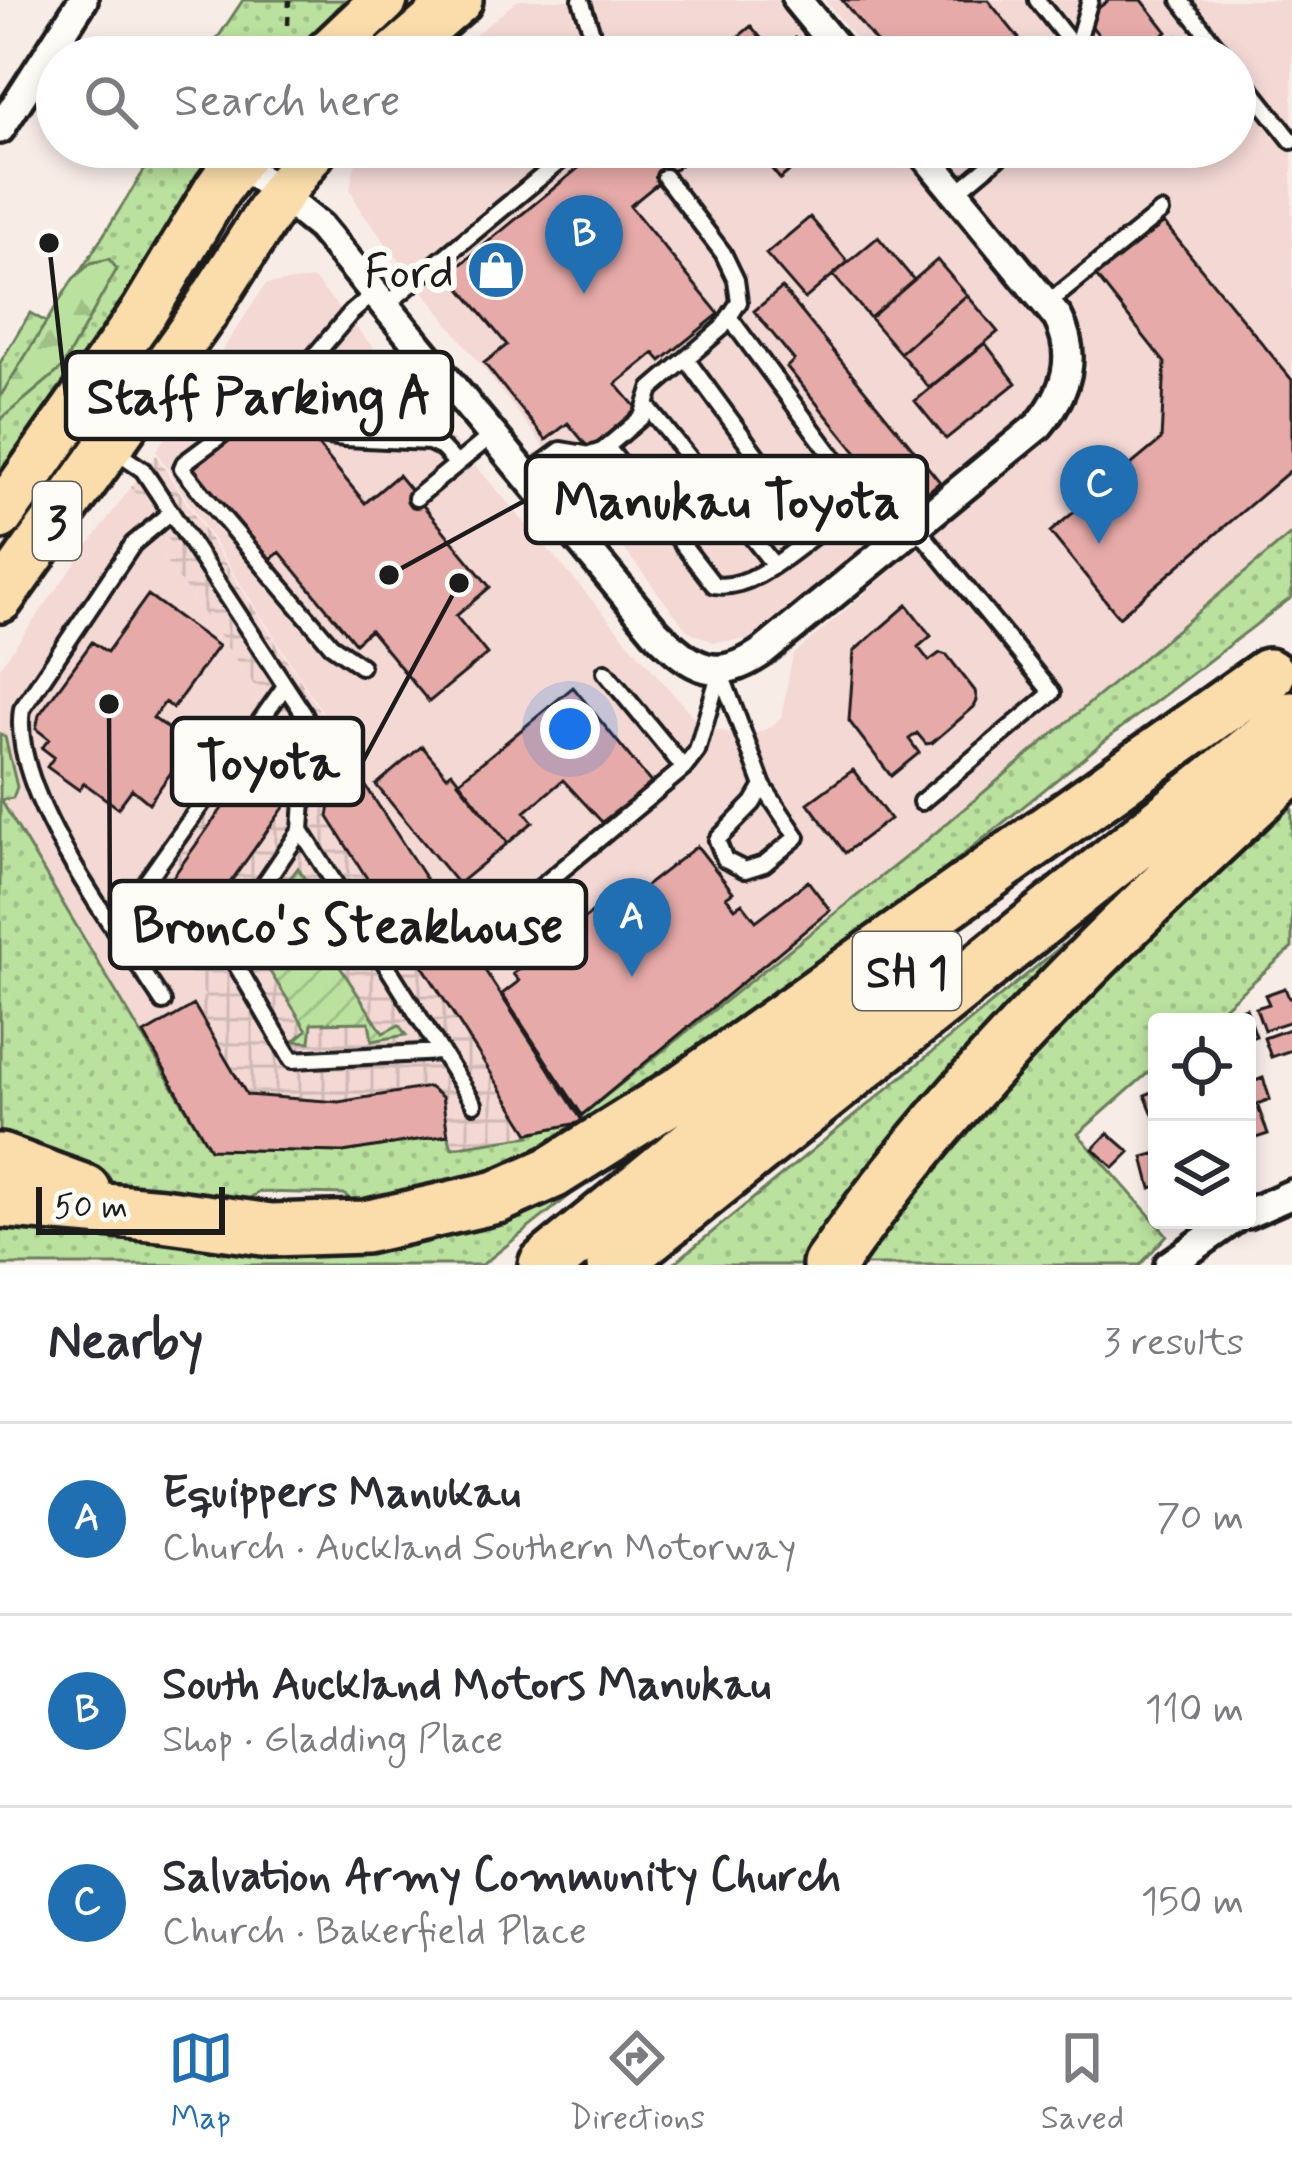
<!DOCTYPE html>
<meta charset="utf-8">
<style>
body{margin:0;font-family:Mynerve,sans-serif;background:#f2f2f3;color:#2b2b33}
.controls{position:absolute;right:36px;bottom:36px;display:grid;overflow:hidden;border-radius:12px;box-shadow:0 6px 18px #0003}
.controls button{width:108px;height:108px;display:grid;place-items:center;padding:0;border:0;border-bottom:3px solid #e1e1e2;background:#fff;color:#2b2b33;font:60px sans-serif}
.scale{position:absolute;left:36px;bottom:30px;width:189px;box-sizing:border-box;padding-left:12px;border:6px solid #1c1c1c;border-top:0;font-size:33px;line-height:42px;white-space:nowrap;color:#1c1c1c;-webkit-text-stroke:9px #fdfcf7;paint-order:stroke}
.you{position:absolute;left:570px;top:729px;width:42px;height:42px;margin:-30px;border:9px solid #fff;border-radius:50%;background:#1a73e8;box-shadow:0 0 0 18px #1a73e833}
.badge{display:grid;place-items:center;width:78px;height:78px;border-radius:50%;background:#1f6fb2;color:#fff;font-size:39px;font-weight:700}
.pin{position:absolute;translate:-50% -99px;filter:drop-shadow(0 3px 6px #0008)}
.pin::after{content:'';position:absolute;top:63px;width:42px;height:36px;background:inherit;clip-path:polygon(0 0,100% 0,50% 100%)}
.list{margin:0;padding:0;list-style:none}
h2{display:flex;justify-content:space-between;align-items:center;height:156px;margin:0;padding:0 48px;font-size:51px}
h2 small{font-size:39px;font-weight:400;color:#7c7c81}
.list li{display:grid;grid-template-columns:78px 1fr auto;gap:36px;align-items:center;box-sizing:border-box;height:192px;padding:0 48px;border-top:3px solid #e1e1e2}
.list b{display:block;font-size:45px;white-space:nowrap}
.list p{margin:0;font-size:39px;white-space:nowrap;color:#7c7c81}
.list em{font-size:39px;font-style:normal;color:#7c7c81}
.icon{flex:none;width:66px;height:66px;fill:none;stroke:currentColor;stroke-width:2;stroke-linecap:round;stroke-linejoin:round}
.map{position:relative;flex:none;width:1292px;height:1265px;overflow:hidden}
.search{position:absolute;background:#fff;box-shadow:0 6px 18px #0003;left:36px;right:36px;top:36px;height:132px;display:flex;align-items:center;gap:30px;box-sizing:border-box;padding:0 42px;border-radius:66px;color:#7c7c81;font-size:45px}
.sheet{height:732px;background:#fff}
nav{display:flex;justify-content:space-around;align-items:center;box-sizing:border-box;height:168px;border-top:3px solid #e1e1e2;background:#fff;font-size:33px;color:#7c7c81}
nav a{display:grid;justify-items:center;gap:6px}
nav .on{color:#1f6fb2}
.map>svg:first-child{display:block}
</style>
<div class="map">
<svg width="1292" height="1265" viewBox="0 0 1292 1265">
<defs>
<pattern id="industrial-grid" width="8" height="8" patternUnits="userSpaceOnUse" patternTransform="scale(3)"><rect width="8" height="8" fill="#f3d8d4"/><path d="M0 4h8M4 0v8" fill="none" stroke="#d0b9b5"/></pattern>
<pattern id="grass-dots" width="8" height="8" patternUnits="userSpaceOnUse" patternTransform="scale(3)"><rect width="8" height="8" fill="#bae29e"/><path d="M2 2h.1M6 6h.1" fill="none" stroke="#9fc188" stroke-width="1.8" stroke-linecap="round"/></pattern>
<pattern id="forest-firs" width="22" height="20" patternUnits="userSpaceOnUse" patternTransform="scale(3)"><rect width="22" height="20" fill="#bae29e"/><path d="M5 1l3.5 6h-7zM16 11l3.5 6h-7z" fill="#9fc188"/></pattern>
<pattern id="garden-furrows" width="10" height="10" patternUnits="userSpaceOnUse" patternTransform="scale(3)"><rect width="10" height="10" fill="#bae29e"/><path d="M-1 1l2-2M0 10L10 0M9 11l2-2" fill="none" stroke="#9fc188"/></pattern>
</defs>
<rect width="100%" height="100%" fill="#f8ece7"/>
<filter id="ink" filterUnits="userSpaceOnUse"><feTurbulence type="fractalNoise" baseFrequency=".00833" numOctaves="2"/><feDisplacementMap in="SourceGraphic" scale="24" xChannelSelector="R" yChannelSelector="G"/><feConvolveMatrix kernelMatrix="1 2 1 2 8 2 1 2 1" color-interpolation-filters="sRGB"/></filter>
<g filter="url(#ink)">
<path fill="#f3d8d4" d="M518,0H783L829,57H448Z
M825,0H1292V575L583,1122L156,451L266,284L314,279L701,726L746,737L771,727L781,717L793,655L1069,418L1088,366L1075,317L941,147H1235V57H870Z
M365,147H900L1036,318L1050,339L1053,366L1036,406L754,639L713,642L687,630L361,211L350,189L354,168Z
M131,487L171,544L162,556L258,691L206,996L143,1037L0,798V667Z"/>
<path fill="url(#industrial-grid)" d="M156,455L583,1122L531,1136L452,1148L343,1152L210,1149L143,1037L205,996L132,882L254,719L258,691L162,556L170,543L131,487Z"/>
<path fill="url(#grass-dots)" stroke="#6b7f5d" stroke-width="3" d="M243,0H345L293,57H205Z
M159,147H225L94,349L0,483V363L30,313L48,323Z
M1292,533V597L1117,731L793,992L539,1164L365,1212L344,1194L259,1192L236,1207L220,1206L72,1175L0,1148V734L5,737L17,787L13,798L1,800L210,1149L343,1152L448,1135L452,1148L530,1136L529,1133L582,1122V1115L927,840Z
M1292,799V948L1207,1022H1157V1065L1078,1134L1167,1235L1140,1265H853L965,1129L981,1119L1061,1018Z
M1108,908L809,1265H672Z
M656,1127L482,1265H0V1218L275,1246Z"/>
<path fill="url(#forest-firs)" stroke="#6b7f5d" stroke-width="3" d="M109,259L117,269L61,369L0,420V397L73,279L91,263Z"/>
<path fill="url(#garden-furrows)" stroke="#6b7f5d" stroke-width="3" d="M298,868L304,878L290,890L383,1033L399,1025L406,1035L372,1041L369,1022L312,1023L310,1042L294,1041L307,1030L258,953L240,959L239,954L251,945L264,951L297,905L279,893Z"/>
<path fill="#e6aaa8" stroke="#1c1c1c" stroke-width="3" d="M842,0H988L1034,57H888Z
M1109,0H1142L1167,32L1135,57H1116L1085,18Z
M751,26L775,55L795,38L811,57H714Z
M1177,36L1193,57H1150Z
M604,147H663L679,166L630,206L719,314L661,361L654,353L616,384L639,411L591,451L568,423L546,440L484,363L507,345L449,274Z
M754,147H818L780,179Z
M810,217L848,262L805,299L766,254Z
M1164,223L1292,380V469L1119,617L1050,532L1161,440L1165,363L1096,276Z
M878,237L914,280L870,318L833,275Z
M937,260L967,295L900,353L870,318Z
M782,288L940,482L904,511L787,367L794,360L754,311Z
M967,295L998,332L929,388L900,353Z
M985,343L1016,383L946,439L915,401Z
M234,434L316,443L365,503L398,475L490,587L456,616L487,654L429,702L370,630L355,643L280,552L266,563L190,471Z
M148,595L218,646L173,708L165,702L153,718L191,745L149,803L132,789L118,808L84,783L79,790L47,767L54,757L42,748L49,739L36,729L39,715L92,642L107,652Z
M907,605L931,636L918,647L929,661L940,653L947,655L975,691L977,701L974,707L932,743L926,744L917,733L909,739L919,753L891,776L849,721L854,651Z
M573,687L652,784L602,822L563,780L525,812L533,822L508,843L458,782Z
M422,746L447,776L452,772L508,843L458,884L376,785Z
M256,761L287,783L290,799L179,954L150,909Z
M853,770L890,819L845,853L808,803Z
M362,780L583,1122L529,1133L328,817L331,799Z
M697,846L733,892L726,897L735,908L742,903L756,921L808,881L830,910L582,1115L502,994L519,981L513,974L593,912L601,921Z
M1285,988L1289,998L1292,997V1021L1264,1030L1256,1008L1269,1004L1265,995Z
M194,1005L247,1095L339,1102L429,1087L442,1097L448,1135L343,1152L210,1149L144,1034Z
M1246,1008L1256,1036L1247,1039V1022H1224L1222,1017Z
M1292,1028V1050L1271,1057L1264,1038Z
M1263,1078L1270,1099L1257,1104L1268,1134L1247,1141V1084Z
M1157,1090V1119H1155L1145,1095Z
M1108,1133L1130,1152L1114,1168L1093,1149Z
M1157,1153V1186L1151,1188L1143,1157Z"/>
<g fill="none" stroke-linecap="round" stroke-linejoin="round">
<g stroke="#1c1c1c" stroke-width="22">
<path id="service" d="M581,0L600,57
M1037,0L1073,46L1076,57
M1180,0L1225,57
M1075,51L1090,0
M1235,69L1292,141
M956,193L1011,147
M1047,304L1161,212
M385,306L577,147
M729,317L836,461
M648,407L774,565
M74,423L143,470L304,714L308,723L301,830L474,1104
M254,427L350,314L374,293
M607,447L714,585C749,591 788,555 815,535L686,359
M525,476L561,450L590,455L602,451L642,417L651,389L722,328L739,302L736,280L723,253L665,177
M416,498L492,435
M914,524L1052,693L921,802
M361,666L331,645L201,492L182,468L184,463L231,428L254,427L345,438L429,442L442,448L457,464
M720,671L763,786L797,837L764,864L745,870L725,860L717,840L753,803L763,786
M605,672L684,768
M301,830L229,936L227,949L292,1060L441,1052
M505,917L684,768L697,751L720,671
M115,926L285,686
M163,1002C117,930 9,793 22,709L133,544L171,512"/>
</g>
<g stroke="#1c1c1c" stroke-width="36">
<path id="minor" d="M797,0L844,57
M0,129L83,0
M237,160L320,227L655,631C693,669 717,685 765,650L1039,425C1066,393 1078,357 1058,318L918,147
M1247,1214L1292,1194
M1169,1265L1233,1220"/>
</g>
<g stroke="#1c1c1c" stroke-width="54">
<path id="primary" d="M324,57L384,0
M393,57L459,0
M0,516L144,312L217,190L248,147
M0,599L204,313L281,193L315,147"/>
</g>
<g stroke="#1c1c1c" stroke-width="60">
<path id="motorway" d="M0,1160L84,1191
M0,1201L162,1215L271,1230L365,1227L497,1197L553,1172L682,1091L1268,675
M545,1265L935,947
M613,1265L1292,718
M829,1265C958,1079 1127,920 1292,767"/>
</g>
<path stroke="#1c1c1c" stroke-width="4.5" stroke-dasharray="9 9" stroke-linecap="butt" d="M288,25L289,0"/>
<use href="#service" stroke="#fdfcf7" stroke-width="14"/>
<use href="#minor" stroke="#fdfcf7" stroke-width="27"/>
<use href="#primary" stroke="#fbddab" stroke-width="45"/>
<use href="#motorway" stroke="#fbddab" stroke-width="51"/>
</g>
</g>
<defs>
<g id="shop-disc" transform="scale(3)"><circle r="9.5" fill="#1f6fb2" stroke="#fdfcf7"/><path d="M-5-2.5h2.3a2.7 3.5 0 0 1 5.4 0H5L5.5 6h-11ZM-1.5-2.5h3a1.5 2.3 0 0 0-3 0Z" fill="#fff"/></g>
</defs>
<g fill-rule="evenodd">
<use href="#shop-disc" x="496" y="270"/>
</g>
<g text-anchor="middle" stroke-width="12" stroke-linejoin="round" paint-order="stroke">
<g fill="#fdfcf7" stroke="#605f5e" stroke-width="3">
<rect x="33" y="482" width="48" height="78" rx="9"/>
<rect x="853" y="932" width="108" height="78" rx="9"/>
</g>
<g font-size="45" font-weight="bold" fill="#1c1c1c">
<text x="57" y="537">3</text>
<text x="907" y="987">SH 1</text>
</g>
<g font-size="48" fill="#1c1c1c" stroke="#fdfcf7" text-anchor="end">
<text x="454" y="287">Ford</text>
</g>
</g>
<path fill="none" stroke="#1c1c1c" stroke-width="4.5" d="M49 243L66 396M389 575L526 500M459 583L363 761M109 704L110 925"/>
<g fill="#1c1c1c" stroke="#fdfcf7" stroke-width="4.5">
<circle cx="49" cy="243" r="12"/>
<circle cx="389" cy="575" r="12"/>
<circle cx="459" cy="583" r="12"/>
<circle cx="109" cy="704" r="12"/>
</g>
<g fill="#fdfcf7" stroke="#1c1c1c" stroke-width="4.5">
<rect x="66" y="352" width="386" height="87" rx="12"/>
<rect x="526" y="456" width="401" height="87" rx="12"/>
<rect x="172" y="718" width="191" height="87" rx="12"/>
<rect x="110" y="881" width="476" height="87" rx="12"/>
</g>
<g font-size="51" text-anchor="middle" font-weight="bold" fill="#1c1c1c">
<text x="259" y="413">Staff Parking A</text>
<text x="727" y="518">Manukau Toyota</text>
<text x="268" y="779">Toyota</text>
<text x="348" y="942">Bronco's Steakhouse</text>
</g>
</svg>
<div class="controls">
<button><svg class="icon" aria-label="locate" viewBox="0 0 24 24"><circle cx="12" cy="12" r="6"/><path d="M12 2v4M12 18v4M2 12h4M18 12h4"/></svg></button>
<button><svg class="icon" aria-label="layers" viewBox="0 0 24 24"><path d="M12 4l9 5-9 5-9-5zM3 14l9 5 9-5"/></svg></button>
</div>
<div class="scale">50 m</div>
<div class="you"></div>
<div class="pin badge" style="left:632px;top:977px">A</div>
<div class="pin badge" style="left:584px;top:294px">B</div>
<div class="pin badge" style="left:1099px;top:544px">C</div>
<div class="search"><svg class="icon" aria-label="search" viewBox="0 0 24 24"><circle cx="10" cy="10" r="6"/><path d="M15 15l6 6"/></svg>Search here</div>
</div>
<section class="sheet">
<h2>Nearby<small>3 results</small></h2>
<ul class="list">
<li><span class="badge">A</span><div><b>Equippers Manukau</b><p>Church · Auckland Southern Motorway</p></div><em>70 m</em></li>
<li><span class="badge">B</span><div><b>South Auckland Motors Manukau</b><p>Shop · Gladding Place</p></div><em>110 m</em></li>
<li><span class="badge">C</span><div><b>Salvation Army Community Church</b><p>Church · Bakerfield Place</p></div><em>150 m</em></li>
</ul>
</section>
<nav>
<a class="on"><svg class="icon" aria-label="map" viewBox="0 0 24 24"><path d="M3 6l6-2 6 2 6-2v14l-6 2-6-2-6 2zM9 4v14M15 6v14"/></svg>Map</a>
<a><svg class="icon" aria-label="directions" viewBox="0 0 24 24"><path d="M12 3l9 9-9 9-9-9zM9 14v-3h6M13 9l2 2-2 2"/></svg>Directions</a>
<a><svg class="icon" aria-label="saved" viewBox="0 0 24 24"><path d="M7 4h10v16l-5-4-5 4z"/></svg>Saved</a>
</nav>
